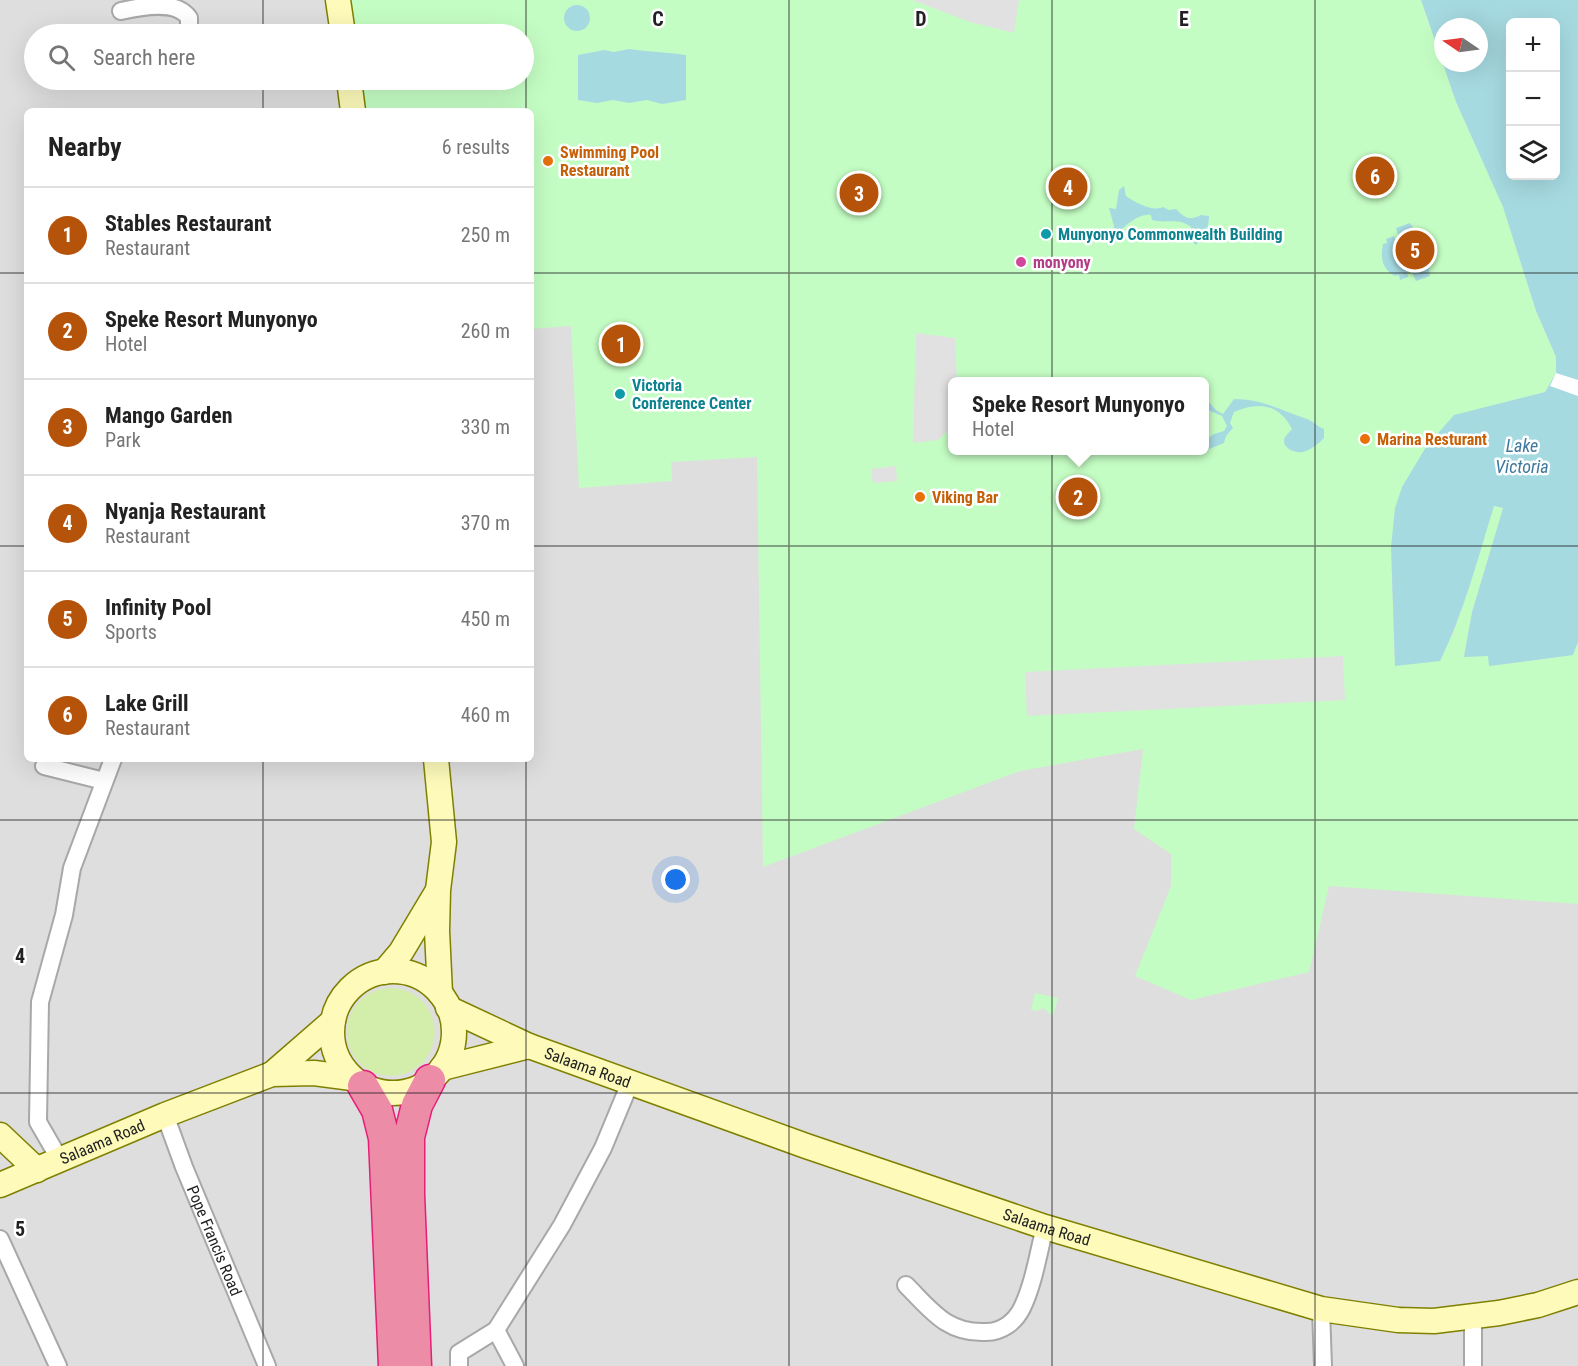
<!DOCTYPE html>
<meta charset="utf-8">
<style>
body{margin:0;font-family:"Roboto Condensed",sans-serif;background:#f2f2f2;color:#222}
.controls{position:absolute;right:18px;top:18px;display:grid;overflow:hidden;border-radius:9px;box-shadow:0 6px 24px #0002}
.controls button{width:54px;height:54px;display:grid;place-items:center;padding:0;border:0;border-bottom:2px solid #e0e0e0;background:#fff;color:#222;font:30px sans-serif}
.compass{position:absolute;left:1434px;top:18px;width:54px;height:54px;border-radius:50%;background:#fff;box-shadow:0 6px 24px #0002;rotate:283deg}
.you{position:absolute;left:676px;top:880px;width:21px;height:21px;margin:-15px;border:4px solid #fff;border-radius:50%;background:#1a73e8;box-shadow:0 0 0 9px #1a73e833}
.badge{display:grid;place-items:center;width:39px;height:39px;border-radius:50%;background:#b45309;color:#fff;font-size:20px;font-weight:700}
.pin{position:absolute;translate:-50% -50%;border:3px solid #fff;box-shadow:0 2px 6px #0006}
.popup{position:absolute;left:948px;top:377px;width:261px;height:78px;box-sizing:border-box;display:grid;place-content:center;border-radius:9px;background:#fff;filter:drop-shadow(0 2px 4px #0005);font-size:20px;white-space:nowrap;color:#767676}
.popup b{font-size:22px;color:#222}
.popup::after{content:'';position:absolute;left:50%;top:100%;margin-left:-12px;border:12px solid transparent;border-top-color:#fff}
.list{margin:0;padding:0;list-style:none}
h2{display:flex;justify-content:space-between;align-items:center;height:78px;margin:0;padding:0 24px;font-size:26px}
h2 small{font-size:20px;font-weight:400;color:#767676}
.list li{display:grid;grid-template-columns:39px 1fr auto;gap:18px;align-items:center;box-sizing:border-box;height:96px;padding:0 24px;border-top:2px solid #e0e0e0}
.list b{display:block;font-size:22px;white-space:nowrap}
.list p{margin:0;font-size:20px;white-space:nowrap;color:#767676}
.list em{font-size:20px;font-style:normal;color:#767676}
.icon{flex:none;width:33px;height:33px;fill:none;stroke:currentColor;stroke-width:2;stroke-linecap:round;stroke-linejoin:round}
.map{position:relative;flex:none;width:1578px;height:1366px;overflow:hidden}
.search{position:absolute;background:#fff;box-shadow:0 6px 24px #0002;left:24px;top:24px;width:510px;height:66px;display:flex;align-items:center;gap:15px;box-sizing:border-box;padding:0 21px;border-radius:33px;color:#767676;font-size:22px}
.panel{position:absolute;background:#fff;box-shadow:0 6px 24px #0002;left:24px;top:108px;width:510px;height:654px;border-radius:9px}
.map>svg:first-child{display:block}
</style>
<div class="map">
<svg width="1578" height="1366" viewBox="0 0 1578 1366">
<rect width="100%" height="100%" fill="#f2ede7"/>
<path fill="#dfdede" fill-rule="evenodd" d="M0,0H1421L1391,547L1394,604L1573,655L1578,642V1366H0ZM34,34H524V80H34ZM27,111H531V759H27ZM952,382H1204V450H952Z"/>
<path fill="#d3eeab" d="M347 1032a44 44 0 1 1 88 0a44 44 0 1 1-88 0Z"/>
<path fill="#c4fdc3" fill-rule="evenodd" d="M346,0H1421L1456,102L1503,206L1536,311L1556,357V373L1545,392L1503,403L1391,547L1395,665L1452,636L1469,587L1493,506L1503,508L1472,612L1464,656H1489L1490,666L1573,655L1578,642V904L1329,886L1309,972L1191,1000L1135,976L1171,886V854L1134,829L1143,749L1020,771L763,867L757,457L671,462L672,481L579,488L571,326L531,329V111H361L357,80H524V34H351ZM952,382H1204V450H952Z
M1035,993L1058,998L1053,1016L1043,1008L1036,1011L1031,1010Z"/>
<path fill="#e1e1e1" d="M912,0H1019L1014,33L970,22Z
M916,333L955,338L957,381L952,382L951,428L938,440L913,443Z
M896,466L897,481L873,483L871,469Z
M1343,656L1345,700L1027,716L1025,672Z"/>
<path fill="#a6dae1" fill-rule="evenodd" d="M1421,0H1578V642L1573,655L1489,666L1488,656L1464,657L1472,612L1503,508L1494,506C1478,558 1464,612 1440,661L1395,666L1391,547L1395,508L1402,487L1426,447L1454,415L1545,392L1556,373V357L1536,311L1503,207L1456,102ZM1510,22H1556V176H1510ZM1443,27H1479V63H1443Z
M564 18a13 13 0 1 1 26 0a13 13 0 1 1-26 0Z
M629,49C648,52 667,52 686,55V100L662,104L647,100L629,103L613,100L597,103L578,100V55L604,50L614,52Z
M1124,186L1126,196C1136,203 1153,212 1163,207L1169,210L1176,209C1185,218 1189,221 1201,215L1209,216C1209,228 1205,237 1196,245L1193,242L1191,227C1179,217 1165,224 1152,220L1151,215C1136,213 1124,229 1112,237L1114,226L1109,208L1116,209L1119,190Z
M1410,223L1425,246L1430,276L1416,281L1411,270L1407,272L1408,277L1400,280L1399,275L1395,276C1382,269 1380,258 1383,244L1387,243L1386,239L1394,236L1395,239L1399,238L1396,228Z
M1204,397L1216,410L1223,414L1234,399C1264,399 1281,411 1307,419C1313,421 1318,427 1324,429V438C1318,444 1311,450 1303,452C1295,454 1280,447 1285,437C1287,434 1290,432 1292,429C1279,404 1259,401 1234,412L1230,423L1233,428L1226,436L1224,443L1204,451V441L1214,434L1224,431L1227,426L1222,416L1208,410L1204,412Z"/>
<path fill="#fff" d="M1556,373L1578,380V396L1550,386Z"/>
<g fill="none" stroke-linecap="round" stroke-linejoin="round">
<g stroke="#a8a8a8" stroke-width="20">
<g id="street">
<path d="M121,11C144,6 177,0 189,18V34"/>
<path d="M44,766L104,781"/>
<path id="s1" d="M165,1115L184,1167L267,1366"/>
<path d="M60,1160L38,1122L40,1002L64,915L72,868L113,759"/>
<path d="M0,1239L58,1366"/>
<path d="M906,1285C931,1310 947,1334 986,1332C1002,1332 1015,1322 1022,1308C1034,1283 1038,1254 1045,1227"/>
<path d="M1321,1309L1323,1366"/>
<path d="M1473,1317V1366"/>
<path d="M496,1330L515,1366"/>
<path d="M459,1366V1353L496,1330L562,1225L603,1148L630,1083"/>
</g>
</g>
<g stroke="#7f8000" stroke-width="27">
<g id="secondary">
<path d="M338,0L343,34"/>
<path d="M349,80L353,111"/>
<path d="M436,759L444,842L438,890L437,931L440,993"/>
<circle cx="393" cy="1032" r="61"/>
<path d="M384,972L401,952L437,892"/>
<path id="s2" d="M448,1008L529,1046L806,1146L1045,1227L1321,1309L1398,1320L1434,1321L1499,1313L1538,1305L1578,1292"/>
<path d="M442,1068L529,1046"/>
<path d="M272,1074L333,1021"/>
<path d="M0,1135L37,1170"/>
<path id="s3" d="M0,1185L165,1115L272,1074L314,1073L352,1078"/>
</g>
</g>
<g stroke="#e51f77" stroke-width="33">
<path id="highway" d="M363,1086L377,1110L384,1138L394,1366
M416,1366L409,1194V1137L417,1105L430,1080"/>
</g>
<use href="#street" stroke="#fff" stroke-width="16"/>
<use href="#secondary" stroke="#fdfaba" stroke-width="24"/>
<use href="#highway" stroke="#ec8ca7" stroke-width="30"/>
</g>
<path fill="none" stroke="#212121" stroke-width="1.5" stroke-opacity="0.55" d="M263,0V34M526,0V111M789,0V1366M1052,0V1366M1315,0V1366M263,80V111M0,273H27M531,273H1578M0,546H27M531,546H1578M263,759V1366M526,759V1366M0,820H1578M0,1093H1578"/>
<g fill="#e8710a" stroke="#fff" stroke-width="2">
<circle cx="548" cy="161" r="6"/>
<circle cx="1365" cy="439" r="6"/>
<circle cx="920" cy="497" r="6"/>
</g>
<g fill="#0f9aa8" stroke="#fff" stroke-width="2">
<circle cx="1046" cy="234" r="6"/>
<circle cx="620" cy="394" r="6"/>
</g>
<circle fill="#d1479c" stroke="#fff" stroke-width="2" cx="1021" cy="262" r="6"/>
<g text-anchor="middle" stroke-width="5" stroke-linejoin="round" paint-order="stroke">
<g font-size="16" font-weight="bold" fill="#c56008" stroke="#fff" text-anchor="start">
<text x="560" y="158">Swimming Pool<tspan x="560" dy="18">Restaurant</tspan></text>
<text x="1377" y="445">Marina Resturant</text>
<text x="932" y="503">Viking Bar</text>
</g>
<g font-size="16" font-weight="bold" fill="#0d838f" stroke="#fff" text-anchor="start">
<text x="1058" y="240">Munyonyo Commonwealth Building</text>
<text x="632" y="391">Victoria<tspan x="632" dy="18">Conference Center</tspan></text>
</g>
<g font-size="16" font-weight="bold" fill="#b23c85" stroke="#fff" text-anchor="start">
<text x="1033" y="268">monyony</text>
</g>
<g font-size="16" fill="#212121" stroke="#fff">
<text dy="6" stroke="none"><textPath href="#s2" startOffset="152">Salaama Road</textPath></text>
<text dy="6" stroke="none"><textPath href="#s3" startOffset="111">Salaama Road</textPath></text>
<text dy="6" stroke="none"><textPath href="#s2" startOffset="638">Salaama Road</textPath></text>
<text dy="6" stroke="none"><textPath href="#s1" startOffset="135">Pope Francis Road</textPath></text>
</g>
<g font-size="18" font-style="italic" fill="#3f789e" stroke="#fff">
<text x="1522" y="452">Lake<tspan x="1522" dy="21">Victoria</tspan></text>
</g>
</g>
<g font-size="20" text-anchor="middle" font-weight="bold" fill="#212121" stroke="#fff" stroke-width="5" stroke-linejoin="round" paint-order="stroke">
<text x="658" y="26">C</text>
<text x="921" y="26">D</text>
<text x="1184" y="26">E</text>
<text x="20" y="963">4</text>
<text x="20" y="1236">5</text>
</g>
</svg>
<div class="controls">
<button>+</button>
<button>−</button>
<button><svg class="icon" aria-label="layers" viewBox="0 0 24 24"><path d="M12 4l9 5-9 5-9-5zM3 14l9 5 9-5"/></svg></button>
</div>
<svg class="compass" viewBox="-18 -18 36 36"><path d="M0-13l5 13h-10z" fill="#e53935"/><path d="M0 13l5-13h-10z" fill="#767676"/></svg>
<div class="you"></div>
<div class="pin badge" style="left:621px;top:344px">1</div>
<div class="pin badge" style="left:1078px;top:497px">2</div>
<div class="popup"><b>Speke Resort Munyonyo</b>Hotel</div>
<div class="pin badge" style="left:859px;top:193px">3</div>
<div class="pin badge" style="left:1068px;top:187px">4</div>
<div class="pin badge" style="left:1415px;top:250px">5</div>
<div class="pin badge" style="left:1375px;top:176px">6</div>
<div class="search"><svg class="icon" aria-label="search" viewBox="0 0 24 24"><circle cx="10" cy="10" r="6"/><path d="M15 15l6 6"/></svg>Search here</div>
<section class="panel">
<h2>Nearby<small>6 results</small></h2>
<ul class="list">
<li><span class="badge">1</span><div><b>Stables Restaurant</b><p>Restaurant</p></div><em>250 m</em></li>
<li><span class="badge">2</span><div><b>Speke Resort Munyonyo</b><p>Hotel</p></div><em>260 m</em></li>
<li><span class="badge">3</span><div><b>Mango Garden</b><p>Park</p></div><em>330 m</em></li>
<li><span class="badge">4</span><div><b>Nyanja Restaurant</b><p>Restaurant</p></div><em>370 m</em></li>
<li><span class="badge">5</span><div><b>Infinity Pool</b><p>Sports</p></div><em>450 m</em></li>
<li><span class="badge">6</span><div><b>Lake Grill</b><p>Restaurant</p></div><em>460 m</em></li>
</ul>
</section>
</div>
